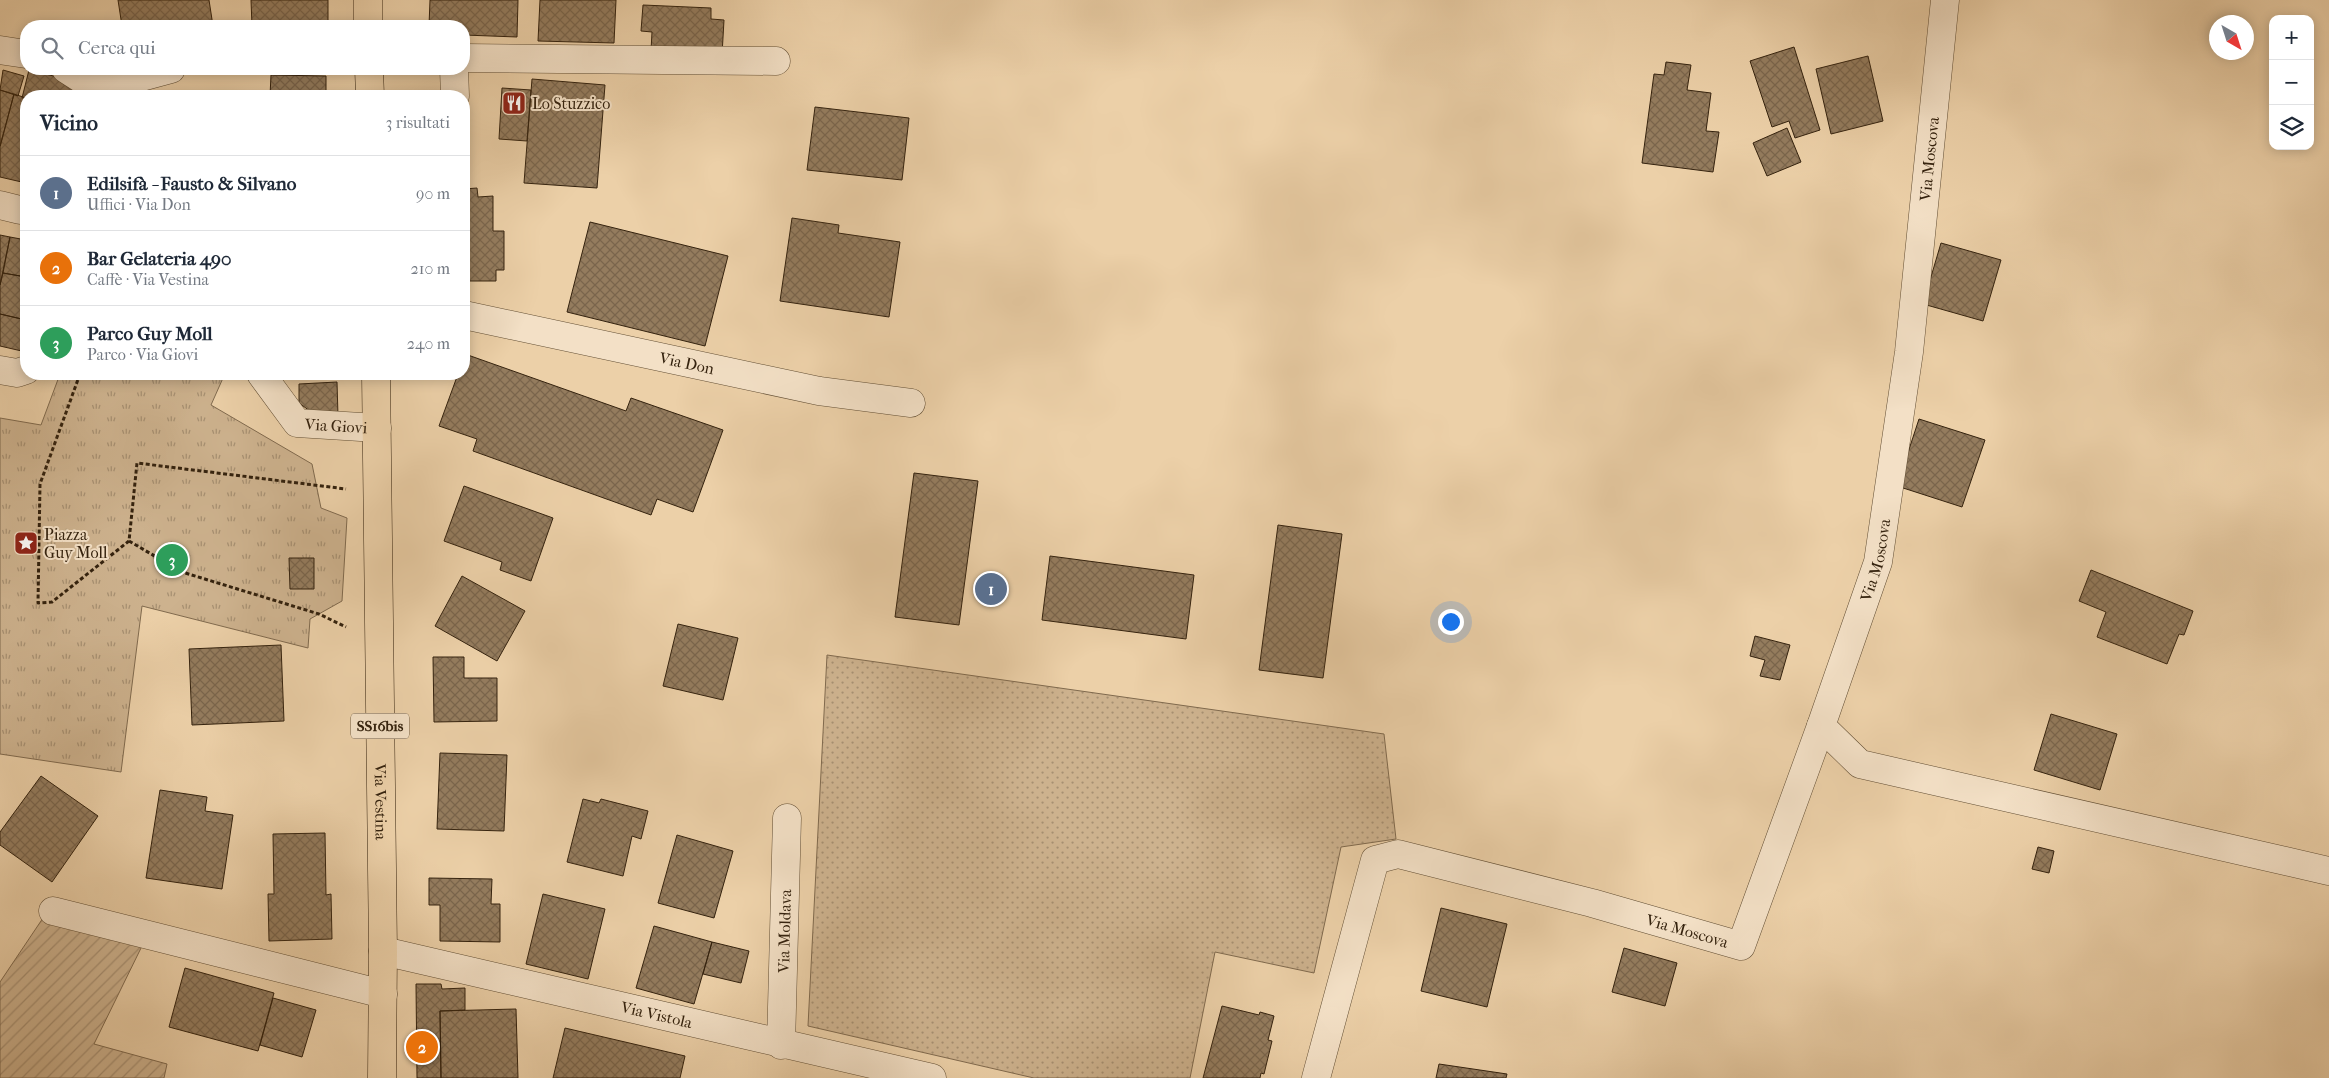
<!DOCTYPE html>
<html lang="it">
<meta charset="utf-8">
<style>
body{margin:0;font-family:"IM FELL French Canon",serif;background:#f2f2f3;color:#1f2937}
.controls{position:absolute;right:15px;top:15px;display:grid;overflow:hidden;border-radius:10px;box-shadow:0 2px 12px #0003}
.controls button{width:45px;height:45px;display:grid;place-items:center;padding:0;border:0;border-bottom:1px solid #e0e1e3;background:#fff;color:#1f2937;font:25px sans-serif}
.compass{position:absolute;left:2209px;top:15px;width:45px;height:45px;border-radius:50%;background:#fff;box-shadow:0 2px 12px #0003;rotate:141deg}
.you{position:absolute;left:1450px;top:621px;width:18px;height:18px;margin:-12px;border:4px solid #fff;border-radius:50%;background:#1a73e8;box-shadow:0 0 0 8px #1a73e833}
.badge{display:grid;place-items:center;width:32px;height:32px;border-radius:50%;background:#b45309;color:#fff;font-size:16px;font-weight:700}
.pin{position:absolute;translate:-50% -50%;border:2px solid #fff;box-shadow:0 1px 5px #0006}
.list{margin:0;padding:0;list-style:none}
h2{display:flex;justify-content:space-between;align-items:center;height:65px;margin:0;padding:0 20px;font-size:21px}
h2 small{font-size:16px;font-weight:400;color:#747a83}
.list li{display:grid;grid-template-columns:32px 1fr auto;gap:15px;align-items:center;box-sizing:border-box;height:75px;padding:0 20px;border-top:1px solid #e0e1e3}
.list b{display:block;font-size:19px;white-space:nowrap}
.list p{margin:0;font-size:16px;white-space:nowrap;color:#747a83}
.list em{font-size:16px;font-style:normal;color:#747a83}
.icon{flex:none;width:28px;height:28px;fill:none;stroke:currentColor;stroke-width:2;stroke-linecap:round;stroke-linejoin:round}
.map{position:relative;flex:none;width:2329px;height:1078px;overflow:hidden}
.search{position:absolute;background:#fff;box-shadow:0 2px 12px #0003;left:20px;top:20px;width:450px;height:55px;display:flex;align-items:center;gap:12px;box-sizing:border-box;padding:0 18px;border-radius:20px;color:#747a83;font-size:19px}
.panel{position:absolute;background:#fff;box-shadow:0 2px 12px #0003;left:20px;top:90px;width:450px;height:290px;border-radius:20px}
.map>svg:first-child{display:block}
</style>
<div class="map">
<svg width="2329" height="1078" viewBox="0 0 2329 1078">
<defs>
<pattern id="grass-dots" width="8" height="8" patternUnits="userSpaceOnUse" patternTransform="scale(1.25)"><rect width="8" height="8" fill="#cdb28e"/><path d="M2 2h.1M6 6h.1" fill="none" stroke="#a79072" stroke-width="1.8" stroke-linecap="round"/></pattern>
<pattern id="park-tufts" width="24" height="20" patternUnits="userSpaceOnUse" patternTransform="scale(1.25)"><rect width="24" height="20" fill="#cdb28e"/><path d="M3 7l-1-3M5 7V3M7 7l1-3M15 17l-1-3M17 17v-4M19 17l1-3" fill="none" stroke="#a79072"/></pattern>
<pattern id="garden-furrows" width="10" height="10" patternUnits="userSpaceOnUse" patternTransform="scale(1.25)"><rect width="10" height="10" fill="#cdb28e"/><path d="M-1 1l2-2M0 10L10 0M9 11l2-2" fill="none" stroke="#a79072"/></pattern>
<pattern id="building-cross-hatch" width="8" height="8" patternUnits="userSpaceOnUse" patternTransform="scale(1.25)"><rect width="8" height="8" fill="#947c5e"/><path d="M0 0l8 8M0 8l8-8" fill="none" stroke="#7a654c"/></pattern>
</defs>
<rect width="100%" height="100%" fill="#ecd0a8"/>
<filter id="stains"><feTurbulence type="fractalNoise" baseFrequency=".004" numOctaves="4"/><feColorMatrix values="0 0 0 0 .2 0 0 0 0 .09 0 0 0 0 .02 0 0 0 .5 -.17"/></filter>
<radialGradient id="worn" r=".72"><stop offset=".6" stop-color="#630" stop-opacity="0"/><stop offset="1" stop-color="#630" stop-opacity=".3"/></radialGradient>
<path fill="url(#grass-dots)" stroke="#806a4e" d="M827,655L1384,734L1396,839L1341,847L1314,973L1215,952L1190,1078H1034L808,1026Z"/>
<path fill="url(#park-tufts)" stroke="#806a4e" d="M60,374H221L223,378L211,405L312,464L321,508L347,518L342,601L310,619L308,648L142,606L121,772L0,754V418L41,425Z"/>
<path fill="url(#garden-furrows)" stroke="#806a4e" d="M43,918L142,946L94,1044L167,1064L164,1078H0V982Z"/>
<path fill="url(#building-cross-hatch)" stroke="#34220e" d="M118,0H209L213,26H122Z
M251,0H328V26H252Z
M430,0H518L517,37L464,35V26H429Z
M540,0H616L614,43L538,41Z
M643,5L711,8V19L724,20L722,55L651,51L652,32L641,31Z
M1794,47L1820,130L1795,138L1789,121L1772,127L1750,61Z
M1868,56L1883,121L1831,134L1816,69Z
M1666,62L1691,65L1687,90L1711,93L1706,131L1719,132L1713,172L1642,163L1654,74L1664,75Z
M3,70L24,76L18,96L0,90Z
M29,70L78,82L75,96L22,98Z
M271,75L326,76V96H270Z
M532,79L605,85L597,188L524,183Z
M502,88L531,90L527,141L499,139Z
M0,90L14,94L0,146Z
M14,94L26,98V183L0,177V147Z
M815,107L909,118L902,180L807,170Z
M1787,128L1801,162L1767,176L1753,143Z
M477,188L478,197L493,196V231H504V270H496V281H464V189Z
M792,218L839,225L838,233L900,242L889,317L780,301Z
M590,222L728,256L705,346L567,312Z
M0,235L10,237L0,285Z
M10,237L26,240V277L3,273Z
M1941,243L2001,260L1983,321L1923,304Z
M3,273L26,277V320L0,314V285Z
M0,314L26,320V352L0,346Z
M465,354L626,411L631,398L723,430L693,512L657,499L651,515L473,451L477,439L439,426L458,374H464Z
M337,382L338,416L318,417L299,403V384Z
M1919,419L1985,440L1962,507L1897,486Z
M914,473L978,481L959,625L895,617Z
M464,486L553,518L531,581L500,570L502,562L444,541Z
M1278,525L1342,534L1323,678L1259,670Z
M1050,556L1194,575L1186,639L1042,620Z
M289,558H314V589H290Z
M2091,570L2193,611L2184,635L2179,634L2167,664L2097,637L2106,612L2079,601Z
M462,576L525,611L497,661L435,626Z
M678,624L738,638L723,700L663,686Z
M1755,636L1790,645L1780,680L1760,676L1765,660L1750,656Z
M281,645L284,721L192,725L189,649Z
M433,657H464V678H497V721L434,722Z
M2051,714L2117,734L2100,790L2034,770Z
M440,753L507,755L504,831L437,829Z
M41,776L98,816L52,882L0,845V832Z
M160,790L207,797L205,811L233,815L222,889L146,878Z
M583,799L599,803L601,799L648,811L641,839L632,836L623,876L567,862Z
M325,833L326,895L331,894L332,939L269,941L268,894H274L273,834Z
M677,835L733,851L714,918L658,903Z
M2038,847L2054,851L2049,873L2032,869Z
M429,878L492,879L491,904H500V942L440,941V905H429Z
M543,894L605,909L588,979L526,964Z
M1441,908L1507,924L1487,1007L1421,991Z
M654,926L712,942L694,1004L636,988Z
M712,942L749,951L741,983L703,974Z
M1624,948L1677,963L1665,1006L1612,992Z
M185,968L274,993L258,1051L169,1027Z
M416,984H441L442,989L465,988V1010L440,1011L441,1078H417Z
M273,998L316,1010L302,1057L260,1045Z
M1222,1006L1259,1015L1260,1012L1274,1016L1268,1040L1272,1041L1264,1074L1261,1073L1260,1078H1203Z
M516,1009L518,1078H441L440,1011Z
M565,1028L685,1056L680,1078H553Z
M1439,1064L1507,1074L1506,1078H1436Z"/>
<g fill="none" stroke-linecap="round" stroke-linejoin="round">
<g stroke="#624e34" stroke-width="29">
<g id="minor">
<path d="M0,50L26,54"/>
<path d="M464,58L776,61"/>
<path d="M66,69L97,89L100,96"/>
<path d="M454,69L455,96"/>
<path d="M97,89L171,69"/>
<path d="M0,205L20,210"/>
<path id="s1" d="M464,315L819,391L911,403"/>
<path d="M0,370L17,373L26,370"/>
<path id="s2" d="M261,374L297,423L377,428"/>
<path d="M1821,726L1860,764L2329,871"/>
<path d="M53,911L383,994"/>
<path id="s3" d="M383,951L932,1078"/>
<path id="s4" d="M781,1045L787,818"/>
<path id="s5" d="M1316,1078L1375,860L1398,854L1592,903L1741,946L1821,726L1878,562L1909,352L1945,0"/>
</g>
</g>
<g stroke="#34220e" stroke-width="29">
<g id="major">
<path d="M368,0V26"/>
<path d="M369,69L370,96"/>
<path id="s6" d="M376,374L383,951L382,1078"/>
</g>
</g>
<path stroke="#34220e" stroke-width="3" stroke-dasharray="4 2.5" stroke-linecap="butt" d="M80,374L40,484L38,603L52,602L129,541L137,463L346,489
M129,541L182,572L319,614L346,627"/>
<use href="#minor" stroke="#f3e0c6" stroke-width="28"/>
<use href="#major" stroke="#ecd0a8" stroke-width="28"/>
</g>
<defs>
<g id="restaurant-square" transform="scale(1.25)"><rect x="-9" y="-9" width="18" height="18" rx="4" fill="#8f2418" stroke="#f3e0c6"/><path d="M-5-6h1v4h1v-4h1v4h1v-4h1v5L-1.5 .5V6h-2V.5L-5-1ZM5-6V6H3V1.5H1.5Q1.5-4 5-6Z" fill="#fff"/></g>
<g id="sight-square" transform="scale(1.25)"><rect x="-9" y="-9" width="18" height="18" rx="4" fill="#8f2418" stroke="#f3e0c6"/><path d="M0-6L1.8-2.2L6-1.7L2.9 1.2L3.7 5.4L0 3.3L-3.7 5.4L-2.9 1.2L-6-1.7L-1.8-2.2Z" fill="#fff"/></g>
</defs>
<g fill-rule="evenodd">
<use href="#restaurant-square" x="514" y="103"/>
<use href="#sight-square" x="26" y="543"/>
</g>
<g text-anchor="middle" stroke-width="4" stroke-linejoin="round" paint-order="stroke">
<rect fill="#f3e0c6" stroke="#6d5b45" stroke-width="1" x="351" y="713.5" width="58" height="25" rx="4"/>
<g font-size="15" font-weight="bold" fill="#34220e">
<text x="380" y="731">SS16bis</text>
</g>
<g font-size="16" fill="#34220e" stroke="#f3e0c6" text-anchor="start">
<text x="532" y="109">Lo Stuzzico</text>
<text x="44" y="540">Piazza<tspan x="44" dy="18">Guy Moll</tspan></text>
</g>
<g font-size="16" fill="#34220e" stroke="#f3e0c6">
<text dy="6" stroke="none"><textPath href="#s5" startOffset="1419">Via Moscova</textPath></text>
<text dy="6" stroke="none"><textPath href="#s1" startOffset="228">Via Don</textPath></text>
<text dy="6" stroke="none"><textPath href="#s2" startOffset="100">Via Giovi</textPath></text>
<text dy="6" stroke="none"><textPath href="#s5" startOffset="1014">Via Moscova</textPath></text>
<text dy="6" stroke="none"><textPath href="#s6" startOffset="428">Via Vestina</textPath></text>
<text dy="6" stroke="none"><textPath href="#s5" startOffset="549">Via Moscova</textPath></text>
<text dy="6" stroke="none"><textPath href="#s4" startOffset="114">Via Moldava</textPath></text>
<text dy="6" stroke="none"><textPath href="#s3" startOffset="281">Via Vistola</textPath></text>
</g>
</g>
<rect width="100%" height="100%" filter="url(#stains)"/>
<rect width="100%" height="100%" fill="url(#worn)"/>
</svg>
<div class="controls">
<button>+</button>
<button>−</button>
<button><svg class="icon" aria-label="layers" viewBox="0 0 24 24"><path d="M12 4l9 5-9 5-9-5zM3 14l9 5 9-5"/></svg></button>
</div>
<svg class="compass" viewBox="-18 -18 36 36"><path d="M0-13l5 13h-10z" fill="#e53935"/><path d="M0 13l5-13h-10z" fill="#747a83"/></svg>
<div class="you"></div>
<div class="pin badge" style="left:991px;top:589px;background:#5c6f8a">1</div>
<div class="pin badge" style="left:422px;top:1047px;background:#e8710a">2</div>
<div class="pin badge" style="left:172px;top:560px;background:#2e9e5b">3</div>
<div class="search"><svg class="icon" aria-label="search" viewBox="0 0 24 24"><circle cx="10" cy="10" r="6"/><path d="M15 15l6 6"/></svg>Cerca qui</div>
<section class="panel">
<h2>Vicino<small>3 risultati</small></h2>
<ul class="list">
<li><span class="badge" style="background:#5c6f8a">1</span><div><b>Edilsifà - Fausto &amp; Silvano</b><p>Uffici · Via Don</p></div><em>90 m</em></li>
<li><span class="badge" style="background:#e8710a">2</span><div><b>Bar Gelateria 490</b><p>Caffè · Via Vestina</p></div><em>210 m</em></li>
<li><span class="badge" style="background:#2e9e5b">3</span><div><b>Parco Guy Moll</b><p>Parco · Via Giovi</p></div><em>240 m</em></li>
</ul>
</section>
</div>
